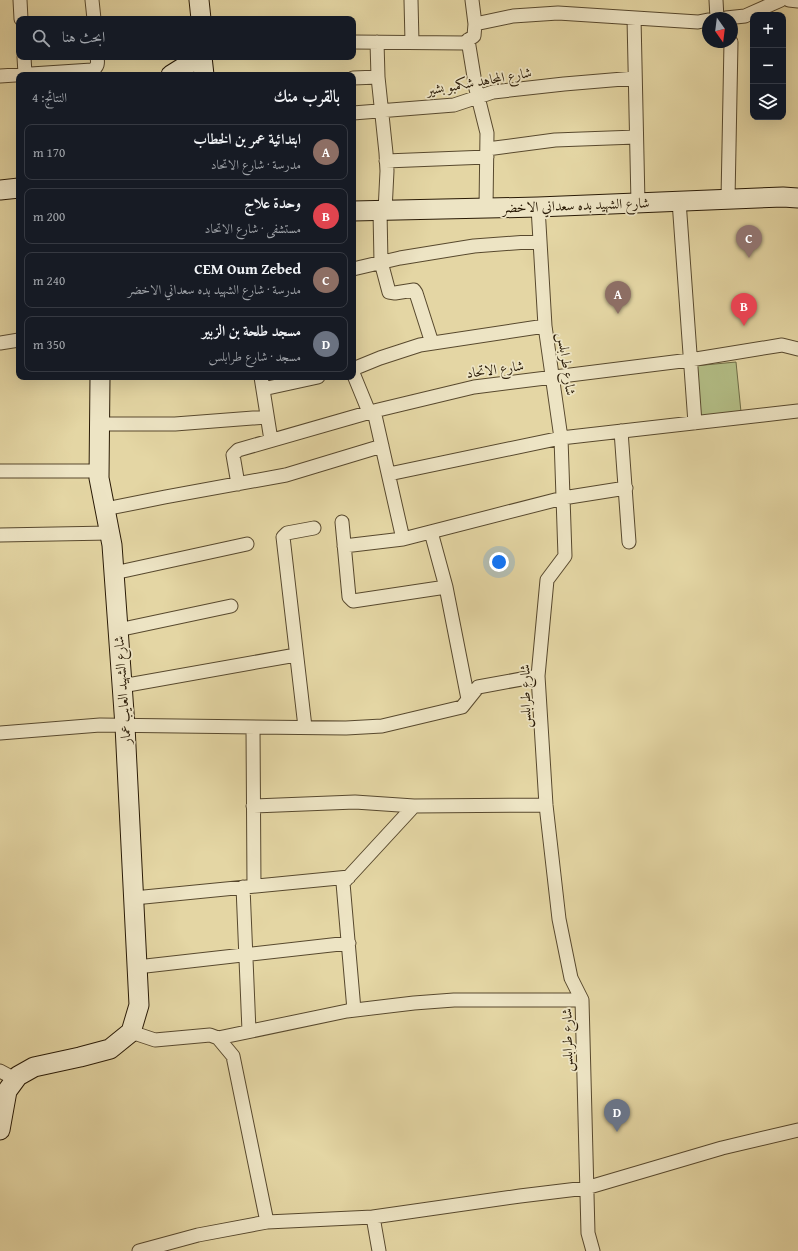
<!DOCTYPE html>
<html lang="ar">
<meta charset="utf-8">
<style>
body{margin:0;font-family:"Gentium Book Plus",Amiri,serif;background:#242831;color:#f1f3f6;direction:rtl}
.controls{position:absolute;right:12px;top:12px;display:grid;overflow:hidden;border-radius:8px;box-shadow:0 4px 16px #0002}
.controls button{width:36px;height:36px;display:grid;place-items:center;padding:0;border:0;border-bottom:1px solid #363941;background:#171b24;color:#f1f3f6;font:20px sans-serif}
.compass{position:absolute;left:702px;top:12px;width:36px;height:36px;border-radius:50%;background:#171b24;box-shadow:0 4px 16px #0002;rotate:166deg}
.you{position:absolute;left:499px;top:562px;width:14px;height:14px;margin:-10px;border:3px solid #fff;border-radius:50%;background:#1a73e8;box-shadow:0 0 0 6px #1a73e833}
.badge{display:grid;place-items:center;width:26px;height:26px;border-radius:50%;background:#c59692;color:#fff;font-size:13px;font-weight:700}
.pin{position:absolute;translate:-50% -33px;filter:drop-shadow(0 1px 2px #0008)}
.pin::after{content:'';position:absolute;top:21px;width:14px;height:12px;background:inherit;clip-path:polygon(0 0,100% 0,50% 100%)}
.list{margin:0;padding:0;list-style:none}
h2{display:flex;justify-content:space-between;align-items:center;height:52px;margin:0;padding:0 16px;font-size:17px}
h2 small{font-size:13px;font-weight:400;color:#9ea1a6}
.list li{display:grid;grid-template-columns:26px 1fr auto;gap:12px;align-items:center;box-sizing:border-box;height:56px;margin:0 8px 8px;padding:0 8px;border:1px solid #363941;border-radius:8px}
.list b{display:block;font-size:15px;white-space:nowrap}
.list p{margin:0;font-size:13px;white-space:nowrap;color:#9ea1a6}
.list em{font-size:13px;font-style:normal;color:#9ea1a6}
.icon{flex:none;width:22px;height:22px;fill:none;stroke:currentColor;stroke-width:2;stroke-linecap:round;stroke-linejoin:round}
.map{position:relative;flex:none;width:798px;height:1251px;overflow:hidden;direction:ltr}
.search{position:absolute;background:#171b24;box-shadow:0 4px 16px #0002;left:16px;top:16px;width:340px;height:44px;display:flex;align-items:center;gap:10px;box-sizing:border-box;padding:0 14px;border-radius:8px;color:#9ea1a6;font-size:15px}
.panel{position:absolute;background:#171b24;box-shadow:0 4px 16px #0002;left:16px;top:72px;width:340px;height:308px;border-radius:8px;direction:rtl}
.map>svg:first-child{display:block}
</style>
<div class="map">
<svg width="798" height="1251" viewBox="0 0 798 1251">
<rect width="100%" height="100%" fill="#e4d6a4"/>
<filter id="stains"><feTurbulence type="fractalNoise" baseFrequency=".005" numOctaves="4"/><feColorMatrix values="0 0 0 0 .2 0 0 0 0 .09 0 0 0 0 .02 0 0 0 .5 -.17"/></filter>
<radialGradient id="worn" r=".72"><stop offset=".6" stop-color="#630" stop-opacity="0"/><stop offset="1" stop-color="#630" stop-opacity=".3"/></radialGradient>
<path fill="#b3be86" stroke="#6e6c46" d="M736,362L741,412L699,417L694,366Z"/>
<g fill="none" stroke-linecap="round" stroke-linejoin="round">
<g stroke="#58492e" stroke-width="15">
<path id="street" d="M20,0L21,19
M92,0L94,19
M411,0L412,42
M716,0L717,18
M789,0L798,1
M634,18L638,203
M726,18L745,16L781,0
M475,24L513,16L558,13L698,22L708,20
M468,40L476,89L487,133L486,208
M353,42L464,43L474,36L475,24L472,0
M377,42L378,77L386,153L387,171L385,211
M24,57L25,74
M0,76L92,70C98,67 98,63 97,57
M353,78L378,77
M353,113L454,105L493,92L564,84L635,78
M487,149L555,140L636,137
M386,161L487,157
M728,199L731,42
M679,201L695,423
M538,207L545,326L561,438L565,556L547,580L538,676L546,805L559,919L571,978L582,1000L588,1233L593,1251
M380,211L381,262L389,292L395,293L414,290L416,293L432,343
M353,269L400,258L474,246L540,241
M0,343L19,340
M353,369L380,358L420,345L545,326
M353,373L369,412
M261,377L271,440
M263,389L318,377
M374,411L403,539
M100,424H175L267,417
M621,431L629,542
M0,471H99
M389,474L561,438L798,411
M238,484L233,455L238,450L374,411L474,387L690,360L782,345L798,349
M105,509L165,497L286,475L382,446
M342,522L349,597L353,601L446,587
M431,532L446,587L468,699
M0,535L110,533
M344,546L403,539L563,498L626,488
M114,573L247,544
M118,630L231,606
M122,686L296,655
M253,727L254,886
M305,727L283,537L287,533L314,528
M0,733L100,725L346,728L382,726L462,707L478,687L538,676
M253,806L355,802L414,806L546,805
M243,887L249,1031
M134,898L349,877
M137,967L349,943
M354,1010L343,883L414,806
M131,1032L155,1040L210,1035L218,1038L233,1056L267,1222
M218,1038L347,1011L414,1003L454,1000H582
M0,1071L15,1079
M373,1217L379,1251
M139,1251L198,1235L267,1222L373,1217L520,1196L586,1188L722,1148L798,1130"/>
</g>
<g stroke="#291a06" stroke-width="21">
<path id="secondary" d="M199,0L201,19
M202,57L204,75
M171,75L187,65L194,57
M0,190L19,188
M353,211L538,207L783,197L798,198
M0,1130L7,1091L18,1076L34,1067L80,1057L110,1049L131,1032L139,1005L125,726L112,545L99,478L100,377"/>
</g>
<use href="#street" stroke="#ede4c4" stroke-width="13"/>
<use href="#secondary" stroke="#ede4c4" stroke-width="19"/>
</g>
<g text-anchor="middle" stroke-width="3.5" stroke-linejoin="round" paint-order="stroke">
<g font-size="14" fill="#291a06" stroke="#ede4c4">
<text transform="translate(479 81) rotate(-10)" y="5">شارع المجاهد شكمبو بشير</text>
<text transform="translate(576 205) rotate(-2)" y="5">شارع الشهيد بده سعداني الاخضر</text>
<text transform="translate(567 364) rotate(82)" y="5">شارع طرابلس</text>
<text transform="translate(495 369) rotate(-8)" y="5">شارع الاتحاد</text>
<text transform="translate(122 690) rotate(-94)" y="5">شارع الشهيد العايب عمار</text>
<text transform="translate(525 696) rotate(-91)" y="5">شارع طرابلس</text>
<text transform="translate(567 1040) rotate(-91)" y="5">شارع طرابلس</text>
</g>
</g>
<rect width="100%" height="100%" filter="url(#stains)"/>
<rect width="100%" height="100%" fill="url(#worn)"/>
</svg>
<div class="controls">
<button>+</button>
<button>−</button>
<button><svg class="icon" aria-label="layers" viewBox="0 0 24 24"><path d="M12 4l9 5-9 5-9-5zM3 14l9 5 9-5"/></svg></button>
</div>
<svg class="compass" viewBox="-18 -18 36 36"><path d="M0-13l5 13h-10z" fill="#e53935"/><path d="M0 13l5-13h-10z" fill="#9ea1a6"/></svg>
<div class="you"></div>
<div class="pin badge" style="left:618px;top:314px;background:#8d6e63">A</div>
<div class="pin badge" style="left:744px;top:326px;background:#e0444e">B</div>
<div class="pin badge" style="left:749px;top:258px;background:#8d6e63">C</div>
<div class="pin badge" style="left:617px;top:1132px;background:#6b7280">D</div>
<div class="search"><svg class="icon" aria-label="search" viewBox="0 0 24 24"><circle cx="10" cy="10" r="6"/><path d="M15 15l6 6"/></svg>ابحث هنا</div>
<section class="panel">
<h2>بالقرب منك<small>النتائج: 4</small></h2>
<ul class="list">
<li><span class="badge" style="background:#8d6e63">A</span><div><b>ابتدائية عمر بن الخطاب</b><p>مدرسة · شارع الاتحاد</p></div><em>170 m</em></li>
<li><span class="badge" style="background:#e0444e">B</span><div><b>وحدة علاج</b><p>مستشفى · شارع الاتحاد</p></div><em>200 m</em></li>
<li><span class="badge" style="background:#8d6e63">C</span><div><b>CEM Oum Zebed</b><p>مدرسة · شارع الشهيد بده سعداني الاخضر</p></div><em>240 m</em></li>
<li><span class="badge" style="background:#6b7280">D</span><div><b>مسجد طلحة بن الزبير</b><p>مسجد · شارع طرابلس</p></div><em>350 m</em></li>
</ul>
</section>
</div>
